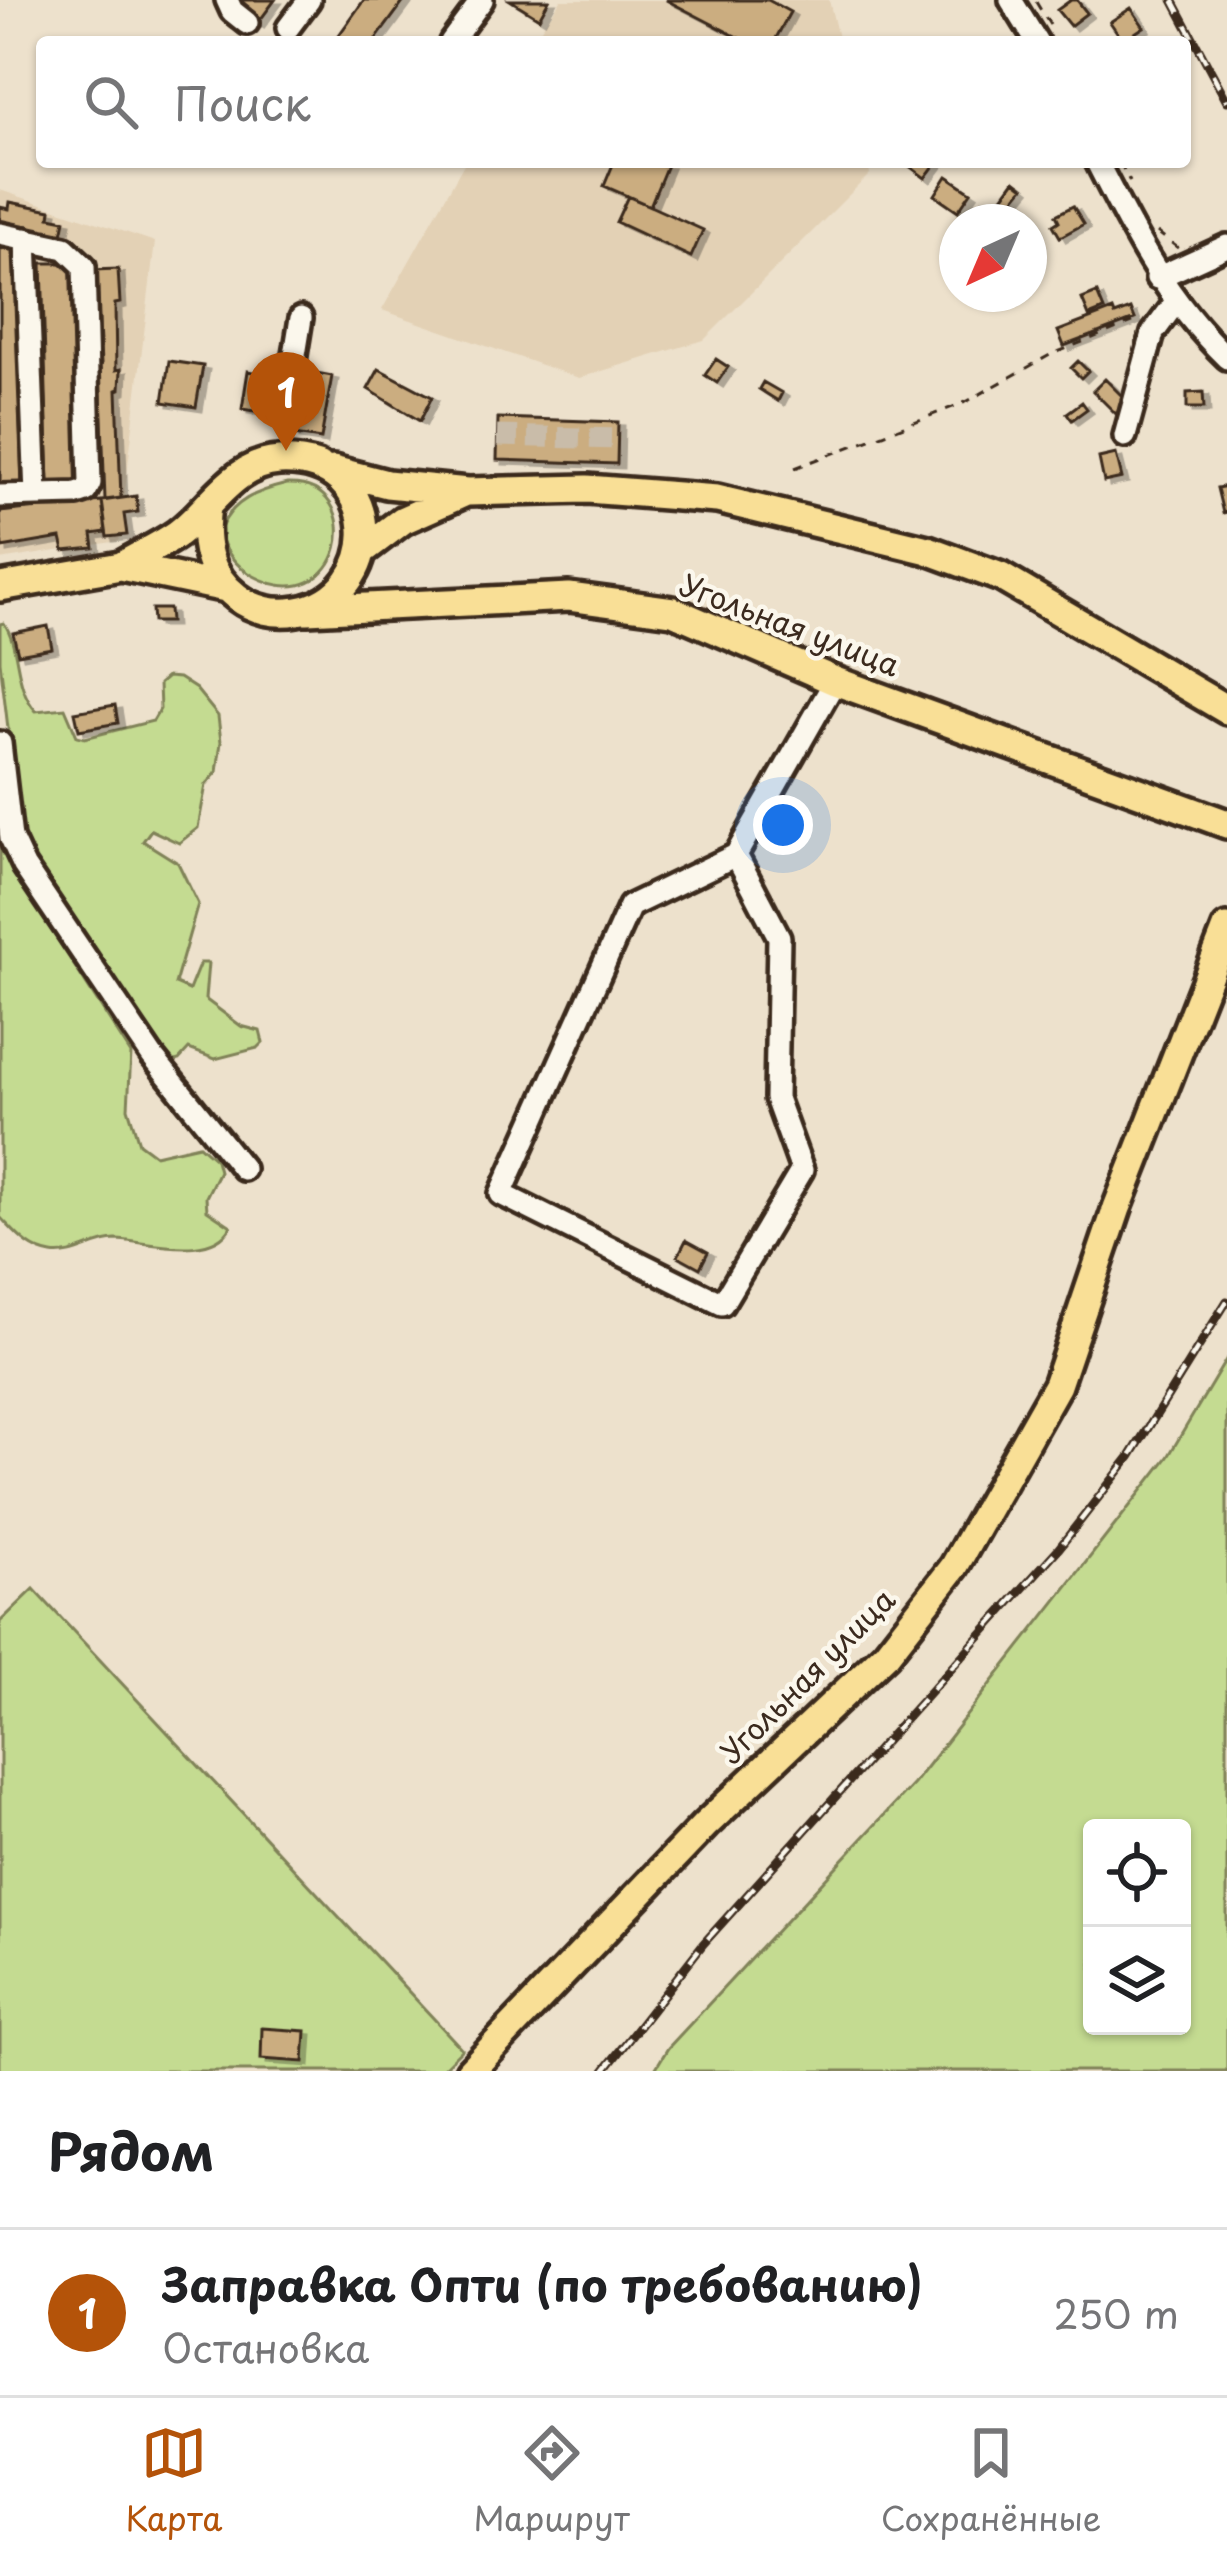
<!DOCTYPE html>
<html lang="ru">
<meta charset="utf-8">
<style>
body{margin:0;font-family:"Playpen Sans",sans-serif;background:#f6f6f6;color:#202124}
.controls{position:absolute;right:36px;bottom:36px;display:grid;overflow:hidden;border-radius:12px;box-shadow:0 3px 9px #0004}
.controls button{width:108px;height:108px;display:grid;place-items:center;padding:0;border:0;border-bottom:3px solid #e0e0e0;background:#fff;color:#202124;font:60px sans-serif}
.compass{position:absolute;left:939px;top:204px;width:108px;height:108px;border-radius:50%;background:#fff;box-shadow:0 3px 9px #0004;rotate:224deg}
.you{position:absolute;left:783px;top:825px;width:42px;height:42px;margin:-30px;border:9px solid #fff;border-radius:50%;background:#1a73e8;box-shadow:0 0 0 18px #1a73e833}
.badge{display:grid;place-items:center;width:78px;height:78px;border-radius:50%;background:#b45309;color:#fff;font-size:39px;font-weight:700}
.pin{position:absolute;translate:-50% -99px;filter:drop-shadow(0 3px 6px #0008)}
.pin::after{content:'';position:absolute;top:63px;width:42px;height:36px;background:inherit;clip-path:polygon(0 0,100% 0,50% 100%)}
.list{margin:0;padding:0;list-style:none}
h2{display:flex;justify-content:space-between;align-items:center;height:156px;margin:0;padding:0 48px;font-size:51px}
h2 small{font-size:39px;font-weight:400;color:#757577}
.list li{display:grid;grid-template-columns:78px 1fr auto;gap:36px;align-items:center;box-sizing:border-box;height:168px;padding:0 48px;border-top:3px solid #e0e0e0}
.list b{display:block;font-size:45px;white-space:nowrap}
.list p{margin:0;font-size:39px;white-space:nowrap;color:#757577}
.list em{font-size:39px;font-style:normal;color:#757577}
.icon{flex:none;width:66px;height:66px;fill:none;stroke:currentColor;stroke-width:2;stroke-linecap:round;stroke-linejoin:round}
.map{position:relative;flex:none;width:1227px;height:2071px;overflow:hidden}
.search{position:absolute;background:#fff;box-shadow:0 3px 9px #0004;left:36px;right:36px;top:36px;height:132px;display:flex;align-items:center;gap:30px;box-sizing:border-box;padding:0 42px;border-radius:12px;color:#757577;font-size:45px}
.sheet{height:324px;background:#fff}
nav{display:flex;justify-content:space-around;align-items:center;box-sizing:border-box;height:168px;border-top:3px solid #e0e0e0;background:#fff;font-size:33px;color:#757577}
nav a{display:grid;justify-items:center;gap:6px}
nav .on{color:#b45309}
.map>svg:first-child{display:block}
</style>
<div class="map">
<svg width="1227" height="2071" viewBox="0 0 1227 2071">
<defs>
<filter id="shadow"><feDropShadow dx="6" dy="4" stdDeviation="0" flood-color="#0004"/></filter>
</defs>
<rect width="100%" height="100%" fill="#ede1cc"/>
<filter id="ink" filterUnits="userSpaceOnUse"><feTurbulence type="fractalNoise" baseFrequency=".00833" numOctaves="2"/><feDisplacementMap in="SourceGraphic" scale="24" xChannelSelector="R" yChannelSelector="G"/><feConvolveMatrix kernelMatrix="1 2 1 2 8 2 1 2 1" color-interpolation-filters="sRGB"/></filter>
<g filter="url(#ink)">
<path fill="#e3d1b5" d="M561,0H829L839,42H532Z
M465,162H867L870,174L704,340L579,378L382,310Z
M0,190L155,242L119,541L0,560Z"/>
<path fill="#c4db91" stroke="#808258" stroke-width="3" fill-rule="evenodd" d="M287,484C373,481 344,626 252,575C236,566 222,549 220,530C232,500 258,491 287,484Z
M4,623C21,648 13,685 36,711L65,708L77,736L85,738L153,721L160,709L159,684L167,677L179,678L196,689L218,716L221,742L217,772L206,785L198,828L179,843L151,830L143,841L178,863L198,904L175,984L189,990L200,963H208L205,999L241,1026L260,1031L263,1043L258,1048L215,1059L189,1049L179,1060L171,1062L159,1052L22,846L0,661V624Z
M0,809L4,847L20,881L131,1054L128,1108L139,1143L155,1155L199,1145L216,1160L219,1171L206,1197L207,1210L231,1226C212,1262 147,1241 116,1240C95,1240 73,1258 52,1254C28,1250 16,1233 0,1217Z
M1227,1358V2071H654L668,2048L913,1784L1168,1457ZM1092,1828H1182V2026H1092Z
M34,1589L462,2049L440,2071H0V1622Z"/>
<path fill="#cbad80" stroke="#3b2a1e" stroke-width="3" filter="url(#shadow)" d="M234,0H275L258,23L231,3Z
M364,0H405L374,42H334Z
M510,0H549L539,18Z
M666,0H768L790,12L774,42H747Z
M1071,0H1077L1087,13L1070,26L1057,10Z
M1131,8L1144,27L1123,41L1110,22Z
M614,162L667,165L650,206L604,186Z
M904,162H937L925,178Z
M947,176L971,192L958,211L935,195Z
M1015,180L1024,187L1010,204L1002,198Z
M628,196L703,230L691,257L616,222Z
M983,200L994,208L983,222H971L967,219Z
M10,202L51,210L50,217L65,220L61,239L0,228V207L9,209Z
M1073,206L1084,224L1060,237L1053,225L1059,221L1056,215Z
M15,247L22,490H0V249Z
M42,263H75L80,488L49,487Z
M118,269L120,303L115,304L116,370L121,369L120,389L117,390L121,498L105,500L101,392H97V364H101L98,304L93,270Z
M1097,293L1104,310L1089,316L1082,299Z
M1131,309L1135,319L1064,346L1058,331L1113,310L1115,315Z
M716,359L728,367L717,383L705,375Z
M169,361L203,366L196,407L163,402Z
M1078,361L1088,371L1081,378L1071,368Z
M379,369L432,397L420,421L368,389Z
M248,371L273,376L267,413L242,409Z
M306,371L332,376L321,439L294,435Z
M1105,379L1128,402L1116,414L1093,391Z
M763,382L782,393L778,401L759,389Z
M1203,392L1204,408H1187V393Z
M1082,402L1087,409L1072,420L1067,413Z
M498,418L618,422L617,464L497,460Z
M1116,454L1122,478L1104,482L1099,458Z
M1227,486V512L1223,513L1217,488Z
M136,496L138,512L124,514L127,535L107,537L102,501Z
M102,501L106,532L92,534L94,548L64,551L61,538L2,548L0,512Z
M152,609H169L170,622H153Z
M48,626L52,648L18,654L13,633Z
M115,705L118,723L79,730L75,712Z
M686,1240L708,1252L700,1268L678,1256Z
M262,2028L306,2031L304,2062L261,2059Z"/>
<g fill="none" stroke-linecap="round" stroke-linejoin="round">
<path stroke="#c9bca9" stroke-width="21" stroke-dasharray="21 10" stroke-linecap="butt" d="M497,436L618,439"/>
<g stroke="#3b2a1e" stroke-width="30">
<path id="minor" d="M227,0L232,11L247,23
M1011,0L1037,42
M288,28L309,0
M451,42L482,0
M1097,162C1135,237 1166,299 1227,358
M0,234L65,248L84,266L90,483L86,491L77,494L0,496
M26,239L36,495
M1157,278L1227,246
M289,392L301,318
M1125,436L1153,333L1175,303
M0,743L11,838L24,866L152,1056L243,1169
M736,855L779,937L776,1098L802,1170L722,1304L501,1194L630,906L736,855L835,681"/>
</g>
<g stroke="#3b2a1e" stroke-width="36">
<path id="major" d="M333,470L387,484L468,492L587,489L717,499L928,550L1001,577L1227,710
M362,551L403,520L464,493
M121,566C139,555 160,546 177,534C211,509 232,464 279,461C389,456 387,597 297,611C276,615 254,610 237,597C207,574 202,542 207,506
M0,587L121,566L226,588
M307,610L569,597L673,611L835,681L1227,824
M470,2071L705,1825L886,1654L954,1567L1057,1385L1117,1208L1227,928"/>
</g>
<path stroke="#3b2a1e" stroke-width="3" stroke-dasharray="9 9" stroke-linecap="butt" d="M1036,2L1050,25
M1120,162L1130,182
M1157,232L1178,248
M795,468L966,402L1050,355L1140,319"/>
<use href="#minor" stroke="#fbf7ec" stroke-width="21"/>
<use href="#major" stroke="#f9df96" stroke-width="27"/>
<g stroke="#3b2a1e" stroke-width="9">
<path id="rail" d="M1173,0L1227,101
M604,2071L703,1944L1059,1548L1130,1457L1227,1301"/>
</g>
<use href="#rail" stroke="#fbf7ec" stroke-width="4.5" stroke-dasharray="14" stroke-linecap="butt"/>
</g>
</g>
<g text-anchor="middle" stroke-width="9" stroke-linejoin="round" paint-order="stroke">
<g font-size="30" fill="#3b2a1e" stroke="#fbf7ec">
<text transform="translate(789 626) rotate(21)" y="10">Угольная улица</text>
<text transform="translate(808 1677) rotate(-45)" y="10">Угольная улица</text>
</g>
</g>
</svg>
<div class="controls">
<button><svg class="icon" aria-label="locate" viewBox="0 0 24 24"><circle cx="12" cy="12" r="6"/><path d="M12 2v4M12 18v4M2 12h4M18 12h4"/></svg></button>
<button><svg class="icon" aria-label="layers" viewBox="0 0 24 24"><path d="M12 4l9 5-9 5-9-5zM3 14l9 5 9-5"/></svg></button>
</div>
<svg class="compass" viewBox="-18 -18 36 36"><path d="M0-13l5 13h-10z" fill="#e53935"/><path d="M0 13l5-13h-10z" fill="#757577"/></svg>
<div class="you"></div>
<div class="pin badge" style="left:286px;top:451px">1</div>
<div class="search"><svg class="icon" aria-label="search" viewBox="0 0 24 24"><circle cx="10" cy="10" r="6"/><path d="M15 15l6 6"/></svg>Поиск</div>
</div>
<section class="sheet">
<h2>Рядом<small></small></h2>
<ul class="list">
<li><span class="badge">1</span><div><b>Заправка Опти (по требованию)</b><p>Остановка</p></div><em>250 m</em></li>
</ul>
</section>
<nav>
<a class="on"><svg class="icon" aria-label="map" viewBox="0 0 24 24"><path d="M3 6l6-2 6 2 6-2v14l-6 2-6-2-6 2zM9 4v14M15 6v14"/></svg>Карта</a>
<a><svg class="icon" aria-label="directions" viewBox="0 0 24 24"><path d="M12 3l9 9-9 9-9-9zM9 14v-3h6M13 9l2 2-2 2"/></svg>Маршрут</a>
<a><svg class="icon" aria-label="saved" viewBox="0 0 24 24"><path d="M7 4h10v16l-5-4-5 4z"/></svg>Сохранённые</a>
</nav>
